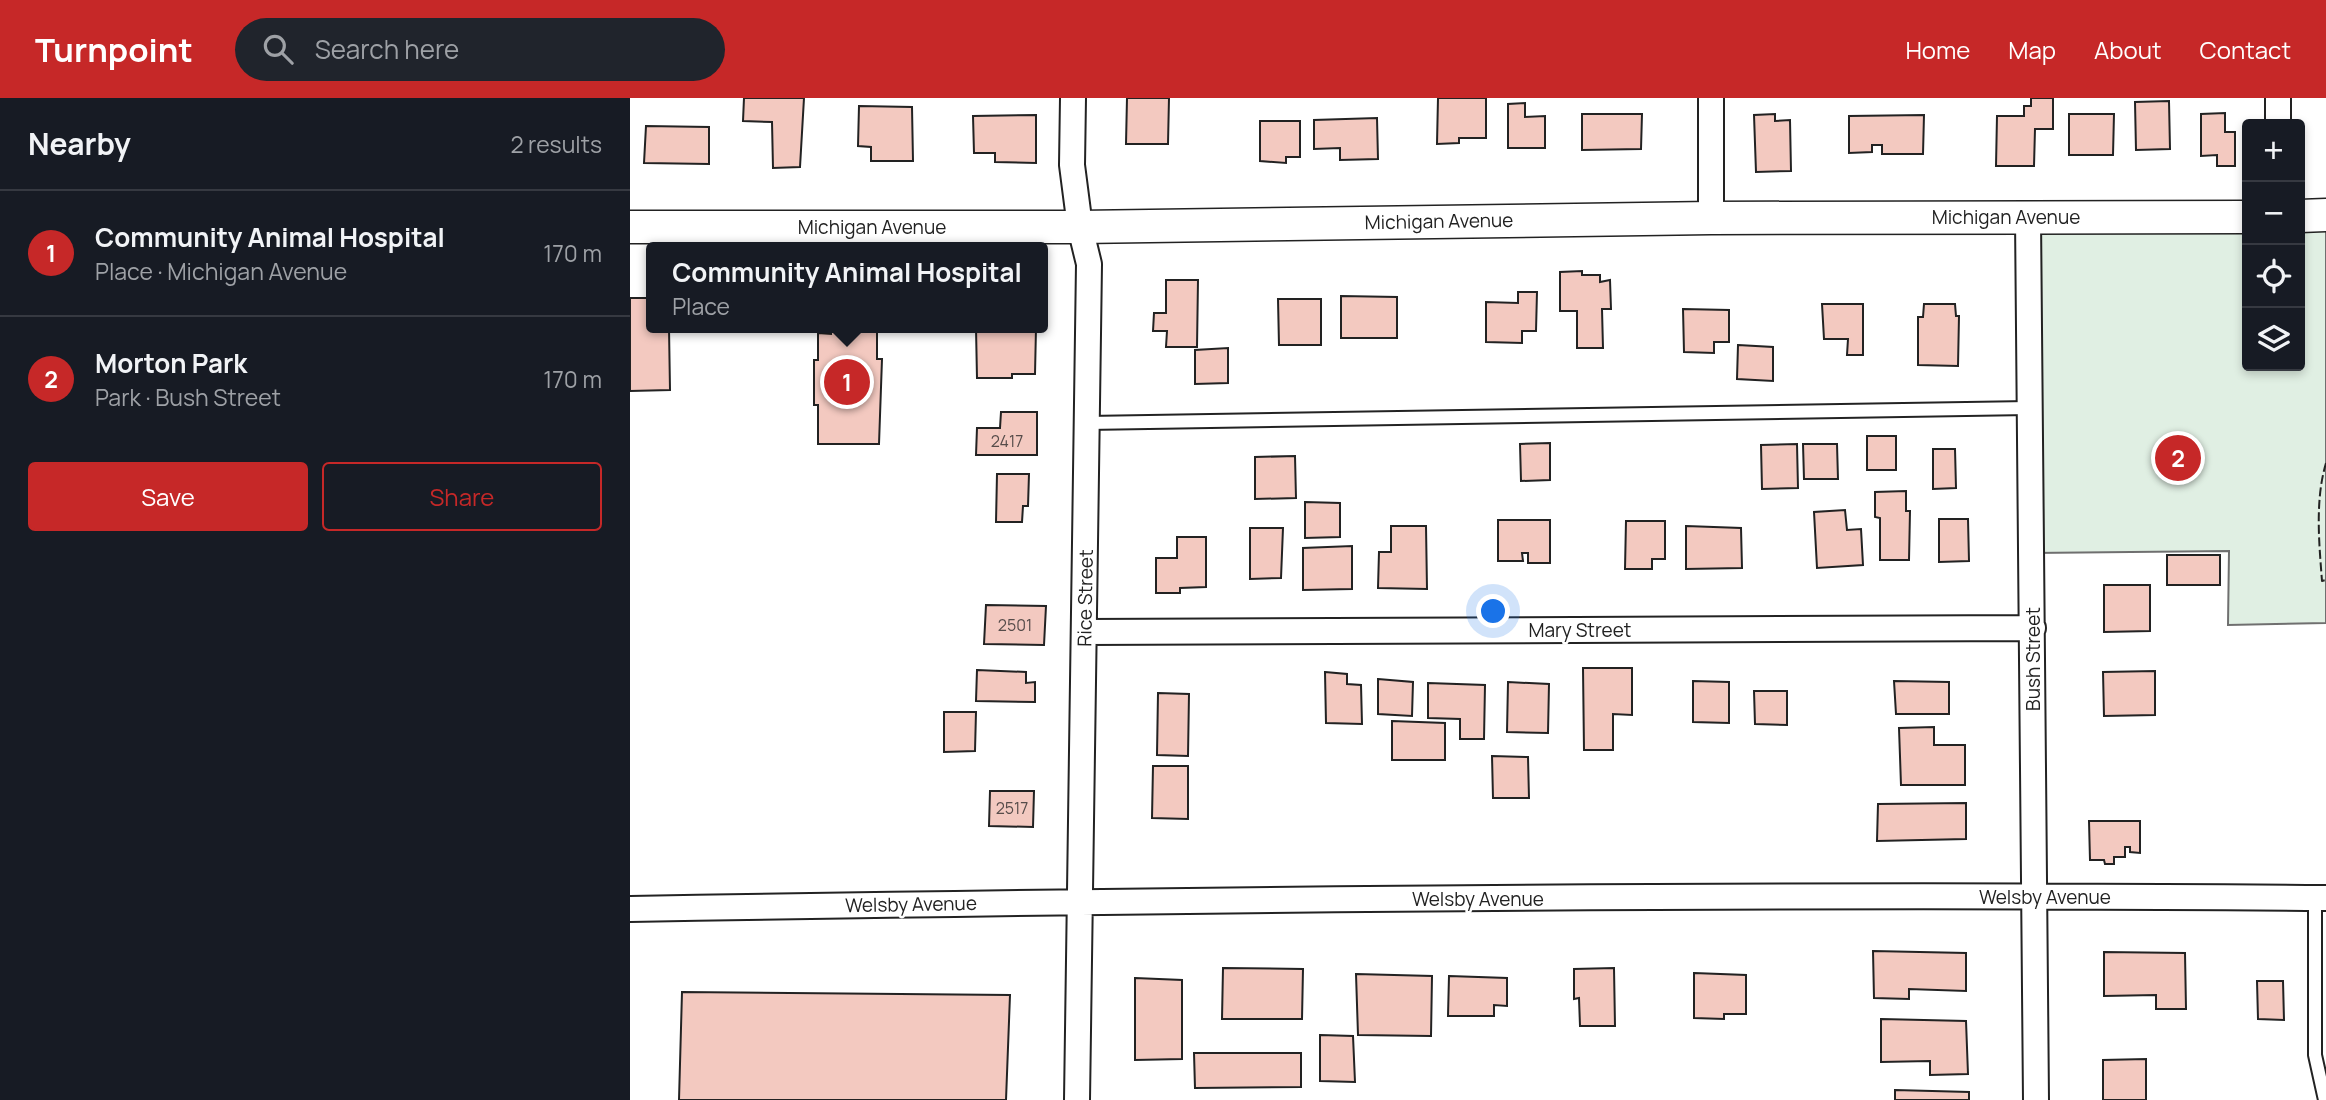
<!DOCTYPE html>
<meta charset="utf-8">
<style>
body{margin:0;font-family:Manrope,sans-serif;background:#20242c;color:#f1f3f6}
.controls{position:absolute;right:21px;top:21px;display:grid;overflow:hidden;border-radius:7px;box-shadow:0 4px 10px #0003}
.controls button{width:63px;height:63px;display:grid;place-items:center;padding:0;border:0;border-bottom:2px solid #363941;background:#171b24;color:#f1f3f6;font:35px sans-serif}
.you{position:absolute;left:864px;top:514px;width:24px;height:24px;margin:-18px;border:5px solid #fff;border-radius:50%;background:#1a73e8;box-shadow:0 0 0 10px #1a73e833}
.badge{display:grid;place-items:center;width:46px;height:46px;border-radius:50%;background:#c62828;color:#fff;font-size:23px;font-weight:700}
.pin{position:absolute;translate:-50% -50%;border:4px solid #fff;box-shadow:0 2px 7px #0006}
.popup{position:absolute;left:16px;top:144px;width:402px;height:91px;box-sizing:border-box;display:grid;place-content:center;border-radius:7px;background:#171b24;filter:drop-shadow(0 2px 5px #0005);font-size:23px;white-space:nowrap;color:#9ea1a6}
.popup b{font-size:26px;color:#f1f3f6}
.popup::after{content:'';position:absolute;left:50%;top:100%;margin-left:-14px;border:14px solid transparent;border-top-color:#171b24}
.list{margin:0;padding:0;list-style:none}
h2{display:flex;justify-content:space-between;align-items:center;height:91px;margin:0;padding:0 28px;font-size:30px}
h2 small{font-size:23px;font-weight:400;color:#9ea1a6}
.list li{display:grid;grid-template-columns:46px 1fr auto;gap:21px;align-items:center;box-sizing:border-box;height:126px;padding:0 28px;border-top:2px solid #363941}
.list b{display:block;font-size:26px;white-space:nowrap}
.list p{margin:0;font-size:23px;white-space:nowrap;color:#9ea1a6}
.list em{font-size:23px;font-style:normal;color:#9ea1a6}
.actions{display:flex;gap:14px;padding:21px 28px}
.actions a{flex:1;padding:16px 0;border:2px solid #c62828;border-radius:7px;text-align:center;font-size:24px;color:#c62828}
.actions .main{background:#c62828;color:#fff}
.icon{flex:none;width:38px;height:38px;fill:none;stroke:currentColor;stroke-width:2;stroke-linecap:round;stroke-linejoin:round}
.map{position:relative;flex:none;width:1696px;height:1002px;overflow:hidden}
header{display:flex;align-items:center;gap:42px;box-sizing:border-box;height:98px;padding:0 35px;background:#c62828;color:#fff}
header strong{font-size:33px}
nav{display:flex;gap:38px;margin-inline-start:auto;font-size:24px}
.search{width:490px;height:63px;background:#20242c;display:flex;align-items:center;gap:18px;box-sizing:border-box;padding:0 24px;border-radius:38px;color:#9ea1a6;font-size:26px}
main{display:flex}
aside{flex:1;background:#171b24}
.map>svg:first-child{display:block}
</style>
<header>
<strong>Turnpoint</strong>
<div class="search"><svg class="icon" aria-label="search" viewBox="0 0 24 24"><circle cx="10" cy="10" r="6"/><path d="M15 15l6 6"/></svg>Search here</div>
<nav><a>Home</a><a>Map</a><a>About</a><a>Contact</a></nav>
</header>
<main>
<aside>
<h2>Nearby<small>2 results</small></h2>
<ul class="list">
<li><span class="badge">1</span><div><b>Community Animal Hospital</b><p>Place · Michigan Avenue</p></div><em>170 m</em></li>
<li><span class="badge">2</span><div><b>Morton Park</b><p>Park · Bush Street</p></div><em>170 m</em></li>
</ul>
<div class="actions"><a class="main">Save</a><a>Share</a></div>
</aside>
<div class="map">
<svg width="1696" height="1002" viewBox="0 0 1696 1002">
<rect width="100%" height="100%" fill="#fff"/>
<path fill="#e0efe3" stroke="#6f6f6f" stroke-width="2" d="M1670,116H1696V525L1598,527L1599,453L1402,455L1398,120L1617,117V268H1670Z"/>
<path fill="#f3c9c0" stroke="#222" stroke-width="2" d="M114,0H174L170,69L143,70L142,24L113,23Z
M497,0H539L538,46H496Z
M808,0H856V40H829V45L807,46Z
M1401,0H1423V31H1405L1404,68H1366L1367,18H1394V8H1401Z
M1539,3L1540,51L1506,52L1505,4Z
M895,5V19L915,18V50H878V6Z
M229,8L282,9L283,63H241V49L228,48Z
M1595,15V34H1605V68H1587V57L1571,58V16Z
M952,16H1012L1011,51L952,52Z
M1145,16V23L1160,22L1161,73L1126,74L1124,17Z
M1439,16H1484L1483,57H1439Z
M406,17V65L365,64V55H344L343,18Z
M1294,17L1293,56H1252V47H1242V54L1219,55V18Z
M747,20L748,61L710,62V50L684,51V22Z
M630,23H670V59H656V65L630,63Z
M16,28L79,29V66L14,65Z
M952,173V177H970V184L980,182L981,211H972L973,250H947V213H930V174Z
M536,182H568L567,249H536L537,233H523L524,215H536Z
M888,194H907L906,233H892V245L856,244V204L888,205Z
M711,198L767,199V240H711Z
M0,200H21V230H39L40,292L0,293Z
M648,201H691V247H649Z
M1192,206H1233V257H1217L1218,241H1194Z
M1294,206H1325L1326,218H1329L1328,268L1288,267V219H1293Z
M1053,211L1099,212V244H1084V255L1054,254Z
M201,230H247V261H252L249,346H188V307H184V262H188V235L201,236Z
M346,230H406L405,276H382V280H347Z
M1108,247L1143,249V283L1107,281Z
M598,250V285L565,286V252Z
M371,314H407V357H346L347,330H370Z
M1237,338H1266V372H1237Z
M920,345V382L891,383L890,346Z
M1167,346L1168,390L1132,391L1131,347Z
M1173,346H1207L1208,381H1174Z
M1303,351H1325L1326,390L1303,391Z
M665,358L666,400L625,401V359Z
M367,376H399L398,408H393L392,424H366Z
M1276,393V413H1280L1279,462H1250V420L1245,419V394Z
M675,404L710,405V439L675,440Z
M1215,412L1217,432L1231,431L1233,467L1187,470L1184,414Z
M1309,421H1338L1339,463L1309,464Z
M868,422H920V465H898V455H892L893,463H868Z
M996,423H1035V461H1022V471H995Z
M761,428H796L797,491L748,490L749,454H761Z
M1056,428L1111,430L1112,470L1056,471Z
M620,430H653L651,480L620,481Z
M547,439H576V489L550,490V495H526V460H547Z
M722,448V491L673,492V450Z
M1537,457H1590V487H1537Z
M1474,487H1520V533L1474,534Z
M356,507L416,508L414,547L354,546Z
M953,570H1002V617L983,616V652H954Z
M347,572L396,574V585L405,584V604L346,603Z
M1525,573V617L1474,618L1473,574Z
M695,574L717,576V586L731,587L732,626L696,625Z
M748,581L783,584L782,618L748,616Z
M1063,583L1099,584V625L1063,624Z
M1264,583L1319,584V616H1266Z
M878,584L919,586L918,635L877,634Z
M798,585L855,587L854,641H830V621L798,620Z
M1124,593H1157V627L1125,626Z
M528,595L559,596L558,658L527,657Z
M314,614H346L345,653L314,654Z
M762,623L815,625V662H762Z
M1304,629V647H1335V687H1271L1269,630Z
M862,658L898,659L899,700H863Z
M523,668H558V721L522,720Z
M360,693H404L403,729L359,728Z
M1336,705V741L1247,743L1248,706Z
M1459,723H1510V755L1500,754V749H1495V759H1484V766H1475L1474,762H1460Z
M1243,853L1336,855V893L1279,891V901L1244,900Z
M1474,854L1555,855L1556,911H1526V897L1474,898Z
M593,870L673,871L672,921H592Z
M984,870L985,928H950L949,900L944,901V871Z
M1064,875L1116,877V916H1094V921L1064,920Z
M726,876L802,878L801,938L728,937Z
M819,878L877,880V908L864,907V918H818Z
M505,880L552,882V961L505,962Z
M1627,883H1653L1654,922L1628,921Z
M52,894L380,897L376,1002H49Z
M1251,921L1336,923L1338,976L1300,977V963L1251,964Z
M690,937L723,938L725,984L690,983Z
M564,955H671V989L565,990Z
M1516,961V1002H1473V962Z
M1265,992L1339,994V1002H1265Z"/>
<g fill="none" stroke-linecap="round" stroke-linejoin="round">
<g stroke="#222" stroke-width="16">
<path id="service" d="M457,325L1399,310
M1685,800V957L1695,1002"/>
</g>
<g stroke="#222" stroke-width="28">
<path id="minor" d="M443,0L442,67L450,129L459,166L447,1002
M1648,0V26
M1081,120V0
M1398,120L1406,1002
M454,534L1403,530
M0,811C565,801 1131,795 1696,800"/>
</g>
<g stroke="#222" stroke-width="35">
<path id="tertiary" d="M1670,118L1696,117
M0,129H450L1081,120L1617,119"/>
</g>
<use href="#service" stroke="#fff" stroke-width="12"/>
<use href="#minor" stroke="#fff" stroke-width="24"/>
<use href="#tertiary" stroke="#fff" stroke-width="32"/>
<path stroke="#222" stroke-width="2" stroke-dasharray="9 3.5" stroke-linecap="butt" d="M1696,365C1685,402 1689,444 1692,483L1696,482"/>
</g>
<g text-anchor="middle" stroke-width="5" stroke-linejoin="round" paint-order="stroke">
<g font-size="16" fill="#564c4a">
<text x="377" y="349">2417</text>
<text x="385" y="533">2501</text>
<text x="382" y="716">2517</text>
</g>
<g font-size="19" fill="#222" stroke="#fff">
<text x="1376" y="126">Michigan Avenue</text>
<text transform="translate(809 123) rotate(-1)" y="7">Michigan Avenue</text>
<text x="242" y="136">Michigan Avenue</text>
<text transform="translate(455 500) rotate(-89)" y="7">Rice Street</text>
<text x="950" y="539">Mary Street</text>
<text transform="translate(1403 561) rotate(-90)" y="7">Bush Street</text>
<text x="1415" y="806">Welsby Avenue</text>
<text x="848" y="808">Welsby Avenue</text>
<text transform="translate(281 806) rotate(-1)" y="7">Welsby Avenue</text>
</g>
</g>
</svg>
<div class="controls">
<button>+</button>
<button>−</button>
<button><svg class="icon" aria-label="locate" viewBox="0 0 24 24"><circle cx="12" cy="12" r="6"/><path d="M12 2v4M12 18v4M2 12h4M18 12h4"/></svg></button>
<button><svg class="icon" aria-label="layers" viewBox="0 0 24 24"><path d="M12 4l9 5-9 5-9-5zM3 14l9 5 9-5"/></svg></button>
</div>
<div class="you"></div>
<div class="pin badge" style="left:217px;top:284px">1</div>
<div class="popup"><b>Community Animal Hospital</b>Place</div>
<div class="pin badge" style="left:1548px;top:360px">2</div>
</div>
</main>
